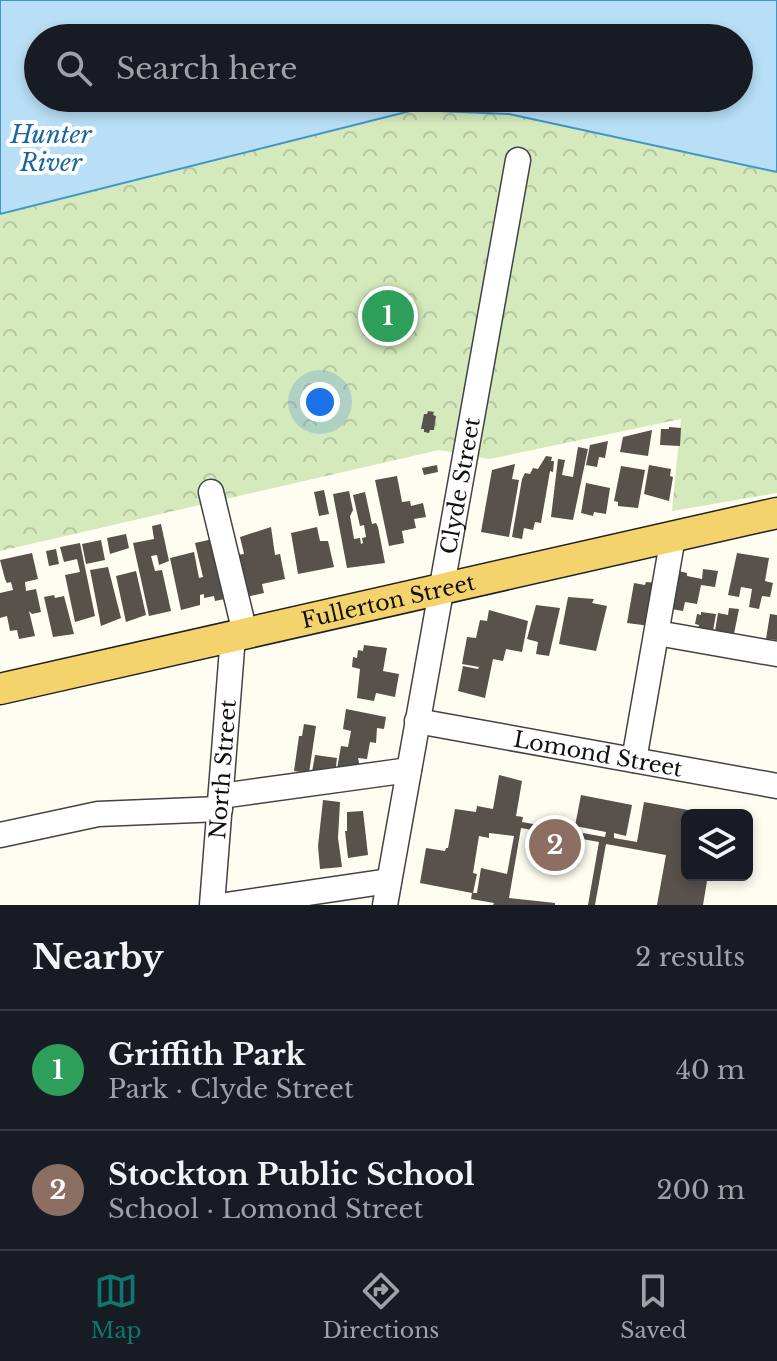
<!DOCTYPE html>
<meta charset="utf-8">
<style>
body{margin:0;font-family:"Libre Baskerville",serif;background:#242831;color:#f1f3f6}
.controls{position:absolute;right:24px;bottom:24px;display:grid;overflow:hidden;border-radius:12px;box-shadow:0 4px 12px #0003}
.controls button{width:72px;height:72px;display:grid;place-items:center;padding:0;border:0;border-bottom:2px solid #363941;background:#171b24;color:#f1f3f6;font:40px sans-serif}
.you{position:absolute;left:320px;top:402px;width:28px;height:28px;margin:-20px;border:6px solid #fff;border-radius:50%;background:#1a73e8;box-shadow:0 0 0 12px #1a73e833}
.badge{display:grid;place-items:center;width:52px;height:52px;border-radius:50%;background:#0f766e;color:#fff;font-size:26px;font-weight:700}
.pin{position:absolute;translate:-50% -50%;border:4px solid #fff;box-shadow:0 2px 8px #0006}
.list{margin:0;padding:0;list-style:none}
h2{display:flex;justify-content:space-between;align-items:center;height:104px;margin:0;padding:0 32px;font-size:34px}
h2 small{font-size:26px;font-weight:400;color:#9ea1a6}
.list li{display:grid;grid-template-columns:52px 1fr auto;gap:24px;align-items:center;box-sizing:border-box;height:120px;padding:0 32px;border-top:2px solid #363941}
.list b{display:block;font-size:30px;white-space:nowrap}
.list p{margin:0;font-size:26px;white-space:nowrap;color:#9ea1a6}
.list em{font-size:26px;font-style:normal;color:#9ea1a6}
.icon{flex:none;width:44px;height:44px;fill:none;stroke:currentColor;stroke-width:2;stroke-linecap:round;stroke-linejoin:round}
.map{position:relative;flex:none;width:777px;height:905px;overflow:hidden}
.search{position:absolute;background:#171b24;box-shadow:0 4px 12px #0003;left:24px;right:24px;top:24px;height:88px;display:flex;align-items:center;gap:20px;box-sizing:border-box;padding:0 28px;border-radius:44px;color:#9ea1a6;font-size:30px}
.sheet{height:344px;background:#171b24}
nav{display:flex;justify-content:space-around;align-items:center;box-sizing:border-box;height:112px;border-top:2px solid #363941;background:#171b24;font-size:22px;color:#9ea1a6}
nav a{display:grid;justify-items:center;gap:4px}
nav .on{color:#0f766e}
.map>svg:first-child{display:block}
</style>
<div class="map">
<svg width="777" height="905" viewBox="0 0 777 905">
<defs>
<pattern id="park-crowns" width="20" height="18" patternUnits="userSpaceOnUse" patternTransform="scale(2)"><rect width="20" height="18" fill="#d4e9bc"/><path d="M2 6a3 3 0 1 1 6 0M12 15a3 3 0 1 1 6 0" fill="none" stroke="#b5c7a1"/></pattern>
</defs>
<rect width="100%" height="100%" fill="#fffcf2"/>
<path fill="url(#park-crowns)" d="M414,110L509,114L777,172V493L672,511L681,419L489,459L439,450L0,551V214Z"/>
<path fill="#b8dff5" stroke="#4095cb" stroke-width="2" fill-rule="evenodd" d="M0,0H777V172L509,114L414,110L0,214ZM38,38H739V98H38Z"/>
<path fill="#58514c" fill-rule="evenodd" d="M428,411L434,412L433,415L436,416L434,430H430L429,433L424,432V429H421L424,414H427Z
M669,427L681,428L680,446L660,445L661,429H669Z
M652,430L648,456L620,452L623,437Z
M608,441L605,458L599,457L597,467L586,465L590,445Z
M578,447L588,449L573,520L551,517L558,459L565,460L562,475L573,477Z
M546,456L552,457L551,461H554L553,472L550,471L541,523L535,522L533,530L524,528L522,539L512,537L522,479L525,473L530,474L533,468L538,469Z
M515,464L512,479L519,480L509,537L481,532L492,470Z
M437,465L438,472L424,475L422,468Z
M649,465L671,469L670,476L673,477L669,501L644,494Z
M621,466L645,470L638,508L618,506V502L614,501Z
M397,476L402,502L410,501L411,506L423,503L426,517L414,519L416,528L402,531L404,543L389,546L375,480Z
M586,483L610,488L606,514L594,512L593,516L581,513Z
M324,490L329,514L319,516L314,492Z
M349,491L353,510L350,516L354,539L360,538L361,544L363,543L362,538L366,537L364,525L360,526L353,495L365,492L372,524L376,523L378,527L385,563L347,568L333,494Z
M161,524L169,561L159,565L157,555L151,556L155,571L162,570L171,611L149,616L133,543L154,539L152,526Z
M271,527L275,555L280,554L285,579L262,584L264,593L246,597L237,555L244,554L240,537Z
M317,527L320,541H328L334,567L298,574L291,533Z
M126,534L129,548L110,554L107,538Z
M217,538L230,598L215,601L214,596L204,598V594L200,595V605L181,610L170,558L194,552L199,578L203,577L195,543Z
M101,540L105,560L86,564L82,544Z
M80,543L95,616L75,622L65,575L80,572L77,559L64,562L60,547Z
M56,549L59,564L49,566L46,551Z
M32,553L38,579L25,582L26,591L36,589L41,612L32,614L29,611L35,636L19,639L17,630L10,631L7,616L0,618V593L13,590L11,582L7,583L5,579L0,560Z
M737,553L769,558L765,581L773,583L770,597L762,596L759,609L749,607L752,589L741,587L739,597L728,595Z
M108,567L121,618L101,626L90,570Z
M703,569L718,571L715,587L701,585L697,604L685,602L683,611L671,609L678,571L687,573V576L702,579Z
M136,571L146,615L126,622L116,576Z
M646,582L657,583L650,626L627,623L634,583L645,585Z
M54,595L55,598L64,596L74,634L53,637L44,597Z
M568,597L594,599L592,603L607,606L596,651L559,644Z
M536,605L560,608L549,656L536,654L538,642L527,639Z
M729,608L739,609L734,634L715,631L718,613L728,615Z
M489,610L528,621L522,652L506,649L503,661L493,659L485,698L458,691L463,666L478,669L479,667L462,664L467,637L476,638L480,620L487,621Z
M701,612L716,614L713,631L698,629L699,625L695,624L697,614L701,615Z
M770,614L777,615V640L766,639Z
M364,645L387,648L383,671L399,674L395,697L376,693L374,701L357,698L360,669L352,667L353,657L357,658L358,650L363,651Z
M346,709L386,717L384,729L377,728L376,743L370,742L367,759L358,758L361,771L336,775L341,746L348,747L351,731L343,729Z
M304,724L316,726L309,773L294,771L299,736H302Z
M315,755L337,758L335,775L312,772Z
M499,775L522,781L516,816L523,817L522,822L605,837L606,832L575,826L581,795L632,805L626,836L614,833V838L637,842L644,802L705,813L687,815V875H708L703,905H657L666,855L606,844L595,905H588L599,842L521,828L509,898L555,903V905H493L494,903L471,899L472,893L420,883L426,848L445,851L446,848H448L455,809L476,812L477,806L493,809ZM489,833L514,836L507,874L481,868L477,893H473L477,874L473,873L479,836L489,838Z
M323,800L340,802L338,838L342,867L320,869L318,846Z
M363,811L368,855L348,858L345,831H347V812Z"/>
<g fill="none" stroke-linecap="round" stroke-linejoin="round">
<g stroke="#434343" stroke-width="27">
<g id="minor">
<path d="M211,492L245,633"/>
<path d="M657,633L777,654"/>
<path id="s1" d="M417,721L777,786"/>
<path d="M634,760L673,537"/>
<path d="M221,796L409,770"/>
<path d="M0,835L98,814L220,809"/>
<path id="s2" d="M212,905L233,636"/>
<path d="M226,905L389,881"/>
<path id="s3" d="M385,905L518,160"/>
</g>
</g>
<g stroke="#212121" stroke-width="33">
<g id="major">
<path id="s4" d="M0,689L777,513"/>
</g>
</g>
<use href="#minor" stroke="#fff" stroke-width="24"/>
<use href="#major" stroke="#f5d36c" stroke-width="30"/>
</g>
<g text-anchor="middle" stroke-width="8" stroke-linejoin="round" paint-order="stroke">
<g font-size="22" fill="#101010" stroke="#fff">
<text dy="8" stroke="none"><textPath href="#s3" startOffset="426">Clyde Street</textPath></text>
<text dy="8" stroke="none"><textPath href="#s4" startOffset="398">Fullerton Street</textPath></text>
<text dy="8" stroke="none"><textPath href="#s1" startOffset="184">Lomond Street</textPath></text>
<text dy="8" stroke="none"><textPath href="#s2" startOffset="136">North Street</textPath></text>
</g>
<g font-size="24" font-style="italic" fill="#1a67a0" stroke="#fff">
<text x="51" y="143">Hunter<tspan x="51" dy="28">River</tspan></text>
</g>
</g>
</svg>
<div class="controls">
<button><svg class="icon" aria-label="layers" viewBox="0 0 24 24"><path d="M12 4l9 5-9 5-9-5zM3 14l9 5 9-5"/></svg></button>
</div>
<div class="you"></div>
<div class="pin badge" style="left:388px;top:316px;background:#2e9e5b">1</div>
<div class="pin badge" style="left:555px;top:845px;background:#8d6e63">2</div>
<div class="search"><svg class="icon" aria-label="search" viewBox="0 0 24 24"><circle cx="10" cy="10" r="6"/><path d="M15 15l6 6"/></svg>Search here</div>
</div>
<section class="sheet">
<h2>Nearby<small>2 results</small></h2>
<ul class="list">
<li><span class="badge" style="background:#2e9e5b">1</span><div><b>Griffith Park</b><p>Park · Clyde Street</p></div><em>40 m</em></li>
<li><span class="badge" style="background:#8d6e63">2</span><div><b>Stockton Public School</b><p>School · Lomond Street</p></div><em>200 m</em></li>
</ul>
</section>
<nav>
<a class="on"><svg class="icon" aria-label="map" viewBox="0 0 24 24"><path d="M3 6l6-2 6 2 6-2v14l-6 2-6-2-6 2zM9 4v14M15 6v14"/></svg>Map</a>
<a><svg class="icon" aria-label="directions" viewBox="0 0 24 24"><path d="M12 3l9 9-9 9-9-9zM9 14v-3h6M13 9l2 2-2 2"/></svg>Directions</a>
<a><svg class="icon" aria-label="saved" viewBox="0 0 24 24"><path d="M7 4h10v16l-5-4-5 4z"/></svg>Saved</a>
</nav>
